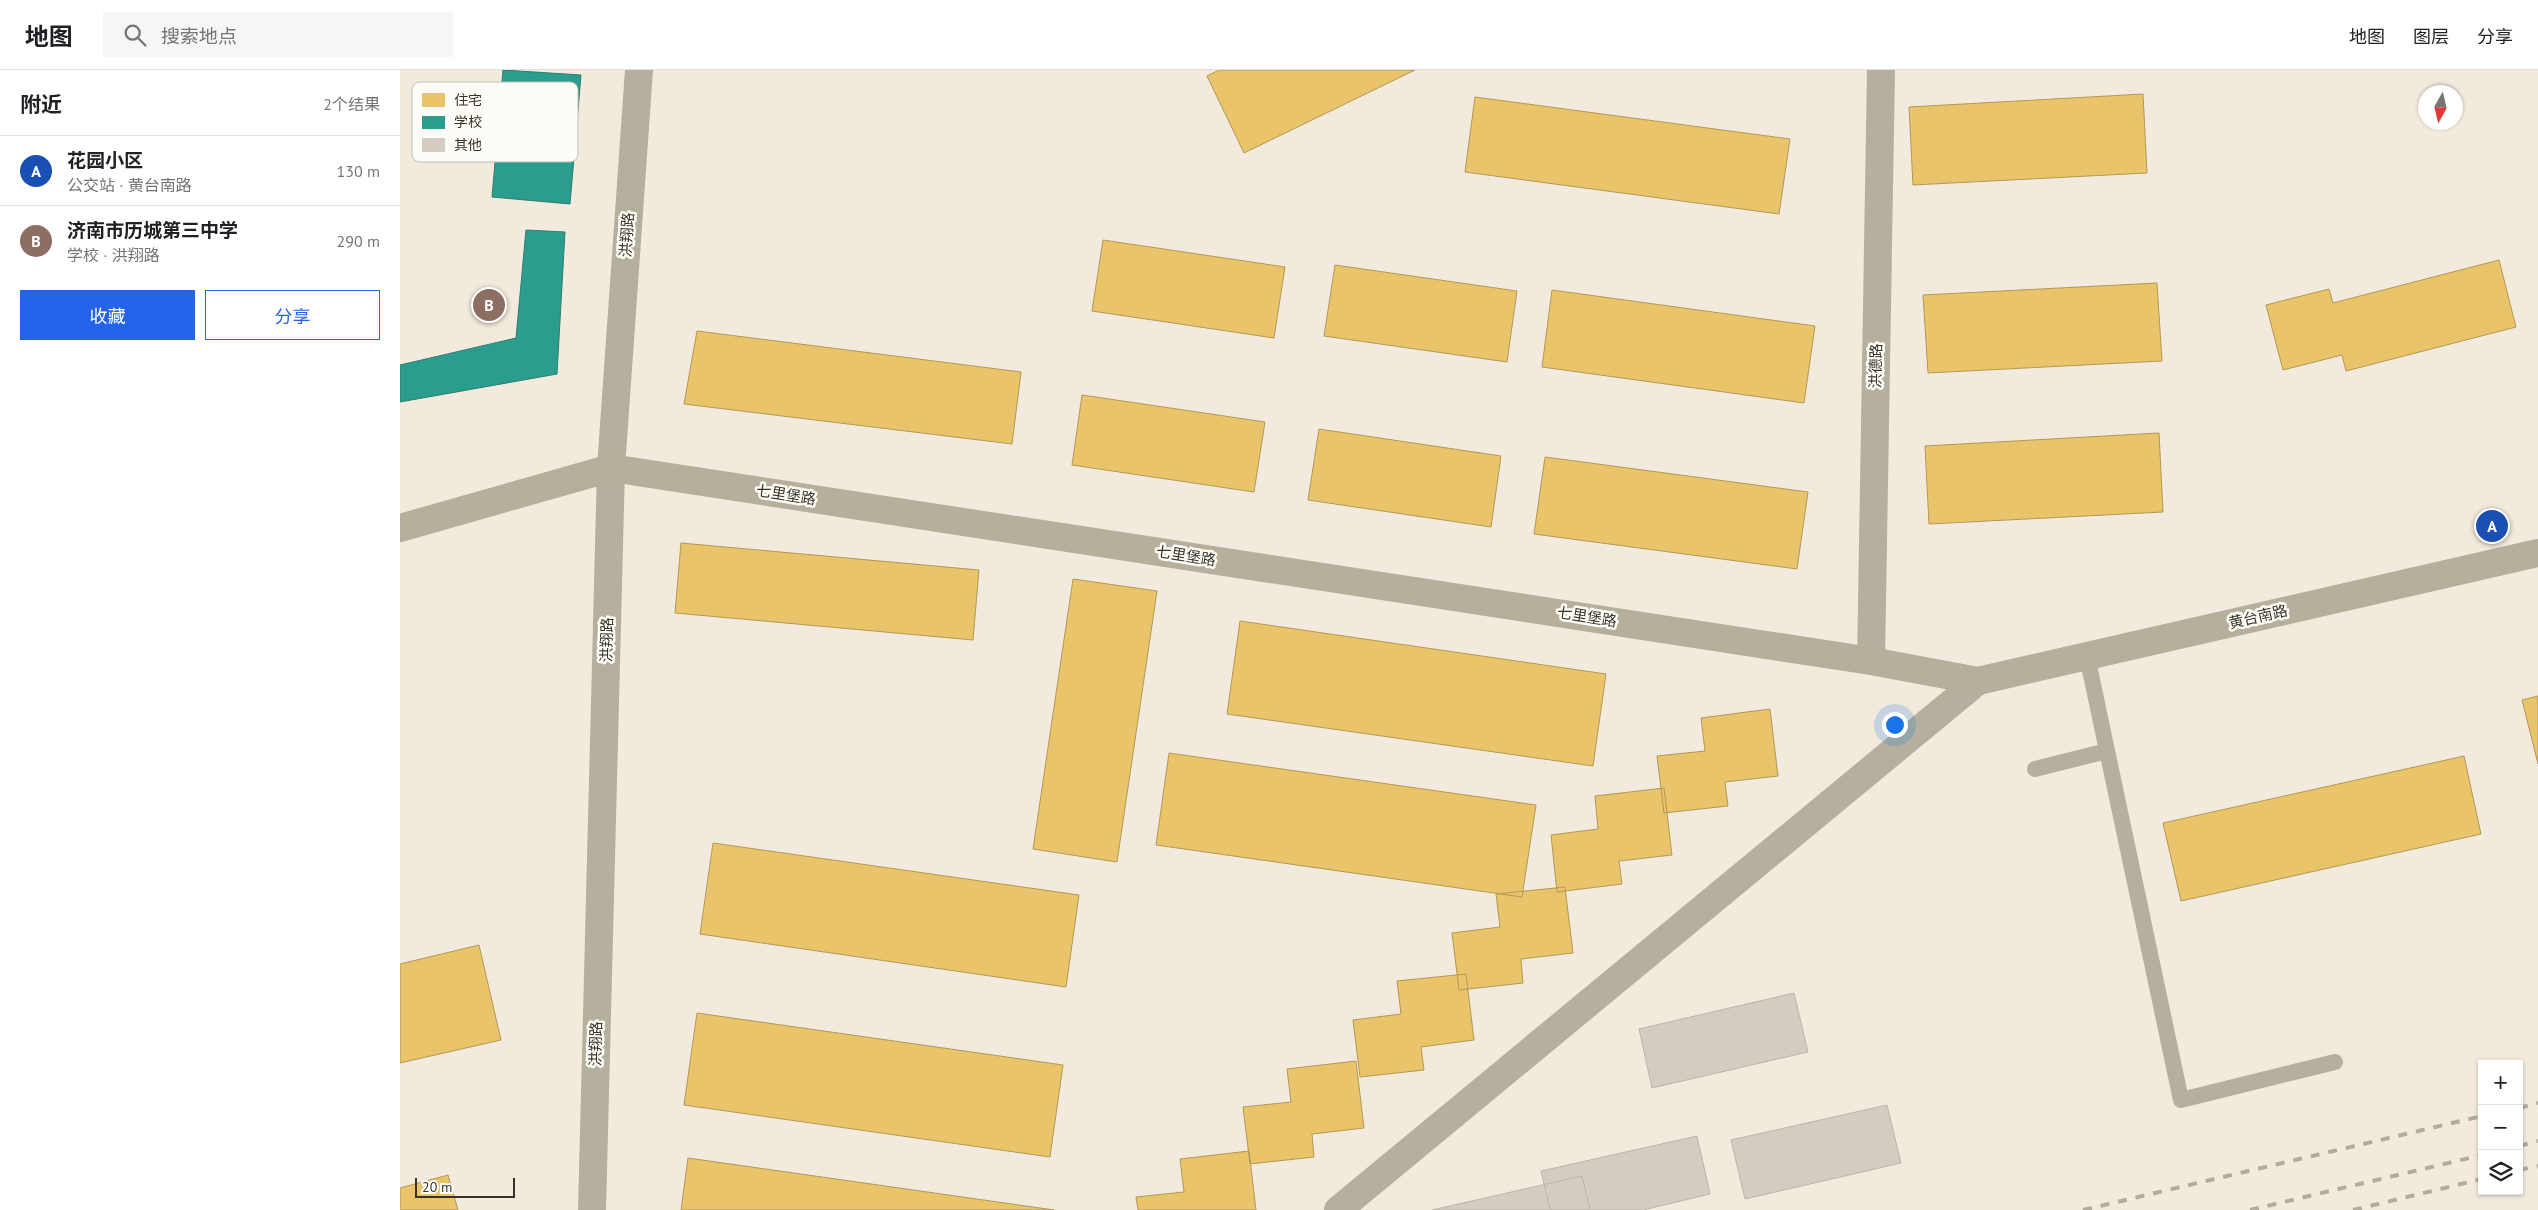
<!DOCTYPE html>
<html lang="zh">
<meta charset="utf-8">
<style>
body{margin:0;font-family:"PT Sans","Noto Sans SC",sans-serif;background:#f6f6f6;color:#202124}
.controls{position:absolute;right:15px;bottom:15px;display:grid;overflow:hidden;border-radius:0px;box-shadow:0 1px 4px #0004}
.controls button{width:45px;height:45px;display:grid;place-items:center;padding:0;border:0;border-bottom:1px solid #e0e0e0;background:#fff;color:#202124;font:25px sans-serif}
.compass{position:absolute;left:2018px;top:15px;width:45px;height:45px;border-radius:50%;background:#fff;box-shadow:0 1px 4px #0004;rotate:188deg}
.scale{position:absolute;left:15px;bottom:12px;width:100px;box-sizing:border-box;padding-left:5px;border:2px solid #383329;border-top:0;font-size:14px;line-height:18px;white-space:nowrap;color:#383329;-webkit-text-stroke:4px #fefcf7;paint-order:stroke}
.you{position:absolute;left:1494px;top:654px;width:18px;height:18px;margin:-12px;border:4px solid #fff;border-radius:50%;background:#1a73e8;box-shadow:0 0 0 8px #1a73e833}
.badge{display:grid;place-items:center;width:32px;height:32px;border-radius:50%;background:#2563eb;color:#fff;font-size:16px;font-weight:700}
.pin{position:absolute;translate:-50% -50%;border:2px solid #fff;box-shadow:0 1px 5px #0006}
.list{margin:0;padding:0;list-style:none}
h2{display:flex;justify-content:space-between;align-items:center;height:65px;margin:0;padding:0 20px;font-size:21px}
h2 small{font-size:16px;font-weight:400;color:#757577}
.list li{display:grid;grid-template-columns:32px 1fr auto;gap:15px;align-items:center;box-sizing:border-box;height:70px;padding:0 20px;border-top:1px solid #e0e0e0}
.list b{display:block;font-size:19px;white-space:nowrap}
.list p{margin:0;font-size:16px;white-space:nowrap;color:#757577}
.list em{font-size:16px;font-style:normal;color:#757577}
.actions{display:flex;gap:10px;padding:15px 20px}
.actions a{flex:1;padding:11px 0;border:1px solid #2563eb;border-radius:0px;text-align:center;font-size:18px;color:#2563eb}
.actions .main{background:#2563eb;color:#fff}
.icon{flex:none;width:28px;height:28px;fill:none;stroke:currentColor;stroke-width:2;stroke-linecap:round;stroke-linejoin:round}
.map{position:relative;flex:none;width:2138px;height:1140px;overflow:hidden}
header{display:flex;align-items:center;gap:30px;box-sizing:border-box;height:70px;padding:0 25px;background:#fff;border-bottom:1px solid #e0e0e0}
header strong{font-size:24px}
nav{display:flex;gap:28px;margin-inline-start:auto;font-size:18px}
.search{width:350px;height:45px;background:#f6f6f6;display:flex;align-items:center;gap:12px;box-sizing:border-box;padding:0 18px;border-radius:0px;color:#757577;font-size:19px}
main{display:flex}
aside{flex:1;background:#fff}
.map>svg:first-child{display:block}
</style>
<header>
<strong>地图</strong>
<div class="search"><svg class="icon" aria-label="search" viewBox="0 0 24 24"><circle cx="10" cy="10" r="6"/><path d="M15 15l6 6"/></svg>搜索地点</div>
<nav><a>地图</a><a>图层</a><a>分享</a></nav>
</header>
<main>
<aside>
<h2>附近<small>2个结果</small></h2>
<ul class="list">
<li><span class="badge" style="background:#1a4fb4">A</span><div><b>花园小区</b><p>公交站 · 黄台南路</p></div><em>130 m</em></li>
<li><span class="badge" style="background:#8d6e63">B</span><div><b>济南市历城第三中学</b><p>学校 · 洪翔路</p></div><em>290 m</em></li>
</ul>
<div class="actions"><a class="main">收藏</a><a>分享</a></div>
</aside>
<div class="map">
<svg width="2138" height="1140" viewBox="0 0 2138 1140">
<rect width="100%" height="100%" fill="#f2eadc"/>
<path fill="#e9c46a" stroke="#b49856" d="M819,0H1015L844,83L807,6Z
M1743,24L1747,103L1513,115L1509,37Z
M1075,27L1390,69L1379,144L1065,102Z
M703,170L885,197L874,268L692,241Z
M2099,190L2116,257L1946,301L1942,285L1883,300L1866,235L1929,219L1933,233Z
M935,195L1117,221L1107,292L924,266Z
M1757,213L1762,291L1528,303L1523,225Z
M1152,220L1415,256L1404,333L1142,297Z
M297,261L621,302L612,374L284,334Z
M682,325L865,352L854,422L672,395Z
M919,359L1101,386L1091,457L908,430Z
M1759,363L1763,442L1529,454L1525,376Z
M1145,387L1408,422L1397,499L1134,464Z
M281,473L579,500L573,570L275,543Z
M673,509L757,521L717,792L633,779Z
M840,551L1206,604L1193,696L827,644Z
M2138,626V694L2122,630Z
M1370,639L1378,706L1325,712L1328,736L1264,743L1257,686L1305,681L1301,648Z
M769,683L1136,735L1122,827L756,775Z
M2064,686L2081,764L1781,831L1763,753Z
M1264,718L1272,785L1219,791L1222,814L1157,822L1151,765L1198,759L1195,726Z
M313,773L679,825L666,917L300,864Z
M1165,817L1173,883L1121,889L1123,913L1059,920L1052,863L1100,857L1096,824Z
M79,875L101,970L0,993V894Z
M1066,904L1074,970L1021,977L1024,1000L960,1007L953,950L1001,944L997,911Z
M297,943L663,995L650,1087L284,1035Z
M956,991L964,1058L912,1064L914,1087L850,1094L843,1037L891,1032L887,999Z
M849,1081L856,1140H738L736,1127L784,1122L780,1089Z
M288,1088L654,1140H281Z
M48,1105L58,1140H0V1118Z"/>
<path fill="#2a9d8f" stroke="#2e7d70" d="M103,0L181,5L170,134L92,127Z
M126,160L165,162L157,304L0,332V295L116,268Z"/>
<path fill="#d4ccc2" stroke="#bcb5aa" d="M1394,923L1408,982L1252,1018L1239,959Z
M1487,1035L1501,1093L1345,1129L1331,1070Z
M1297,1066L1310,1124L1243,1140H1150L1141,1101Z
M1182,1106L1190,1140H1032Z"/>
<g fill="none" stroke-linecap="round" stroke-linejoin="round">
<path stroke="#b5b09d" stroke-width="16" d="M1687,586L1781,1030L1935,992
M1635,699L1707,681"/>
<path stroke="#b5b09d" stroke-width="28" d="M1471,591L1481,0
M192,1140L211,398L239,0
M938,1140L1578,611"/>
<path stroke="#b5af9b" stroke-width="28" d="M0,458L211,398L1471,591L1578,611L2138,483"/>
<path stroke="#b1ac9d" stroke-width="4" stroke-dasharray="9 9" stroke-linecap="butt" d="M2119,1038L2138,1033
M2119,1076L2138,1071
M2119,1100L2138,1096
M1683,1140L2082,1046
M1850,1140L2082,1085
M1953,1140L2082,1109"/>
</g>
<g text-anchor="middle" stroke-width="5" stroke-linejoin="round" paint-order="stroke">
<g font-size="15" fill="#383329" stroke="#fefcf7">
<text transform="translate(227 165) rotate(-86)" y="5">洪翔路</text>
<text transform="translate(1476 296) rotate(-89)" y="5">洪德路</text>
<text transform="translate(386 425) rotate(9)" y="5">七里堡路</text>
<text transform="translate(786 486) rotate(9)" y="5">七里堡路</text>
<text transform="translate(1187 547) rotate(9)" y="5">七里堡路</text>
<text transform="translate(1858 547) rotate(-13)" y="5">黄台南路</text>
<text transform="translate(207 570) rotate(-89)" y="5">洪翔路</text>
<text transform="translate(196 974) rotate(-89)" y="5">洪翔路</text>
</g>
</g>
<rect x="12" y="12" width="166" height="80" rx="8" fill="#fefcf7" stroke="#c3c0b9" stroke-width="1"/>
<rect x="22" y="23" width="23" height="14" fill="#e9c46a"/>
<rect x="22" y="46" width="23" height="13" fill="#2a9d8f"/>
<rect x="22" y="68" width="23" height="14" fill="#d4ccc2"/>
<g font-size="14" fill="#383329">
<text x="54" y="35">住宅</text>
<text x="54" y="57">学校</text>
<text x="54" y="80">其他</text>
</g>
</svg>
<div class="controls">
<button>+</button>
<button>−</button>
<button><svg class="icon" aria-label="layers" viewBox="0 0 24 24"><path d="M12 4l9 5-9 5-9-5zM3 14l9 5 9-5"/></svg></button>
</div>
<svg class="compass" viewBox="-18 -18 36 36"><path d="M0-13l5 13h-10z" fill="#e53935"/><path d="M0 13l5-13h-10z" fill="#757577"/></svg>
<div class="scale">20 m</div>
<div class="you"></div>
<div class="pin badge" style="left:2092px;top:456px;background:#1a4fb4">A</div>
<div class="pin badge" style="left:89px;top:235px;background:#8d6e63">B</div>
</div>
</main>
